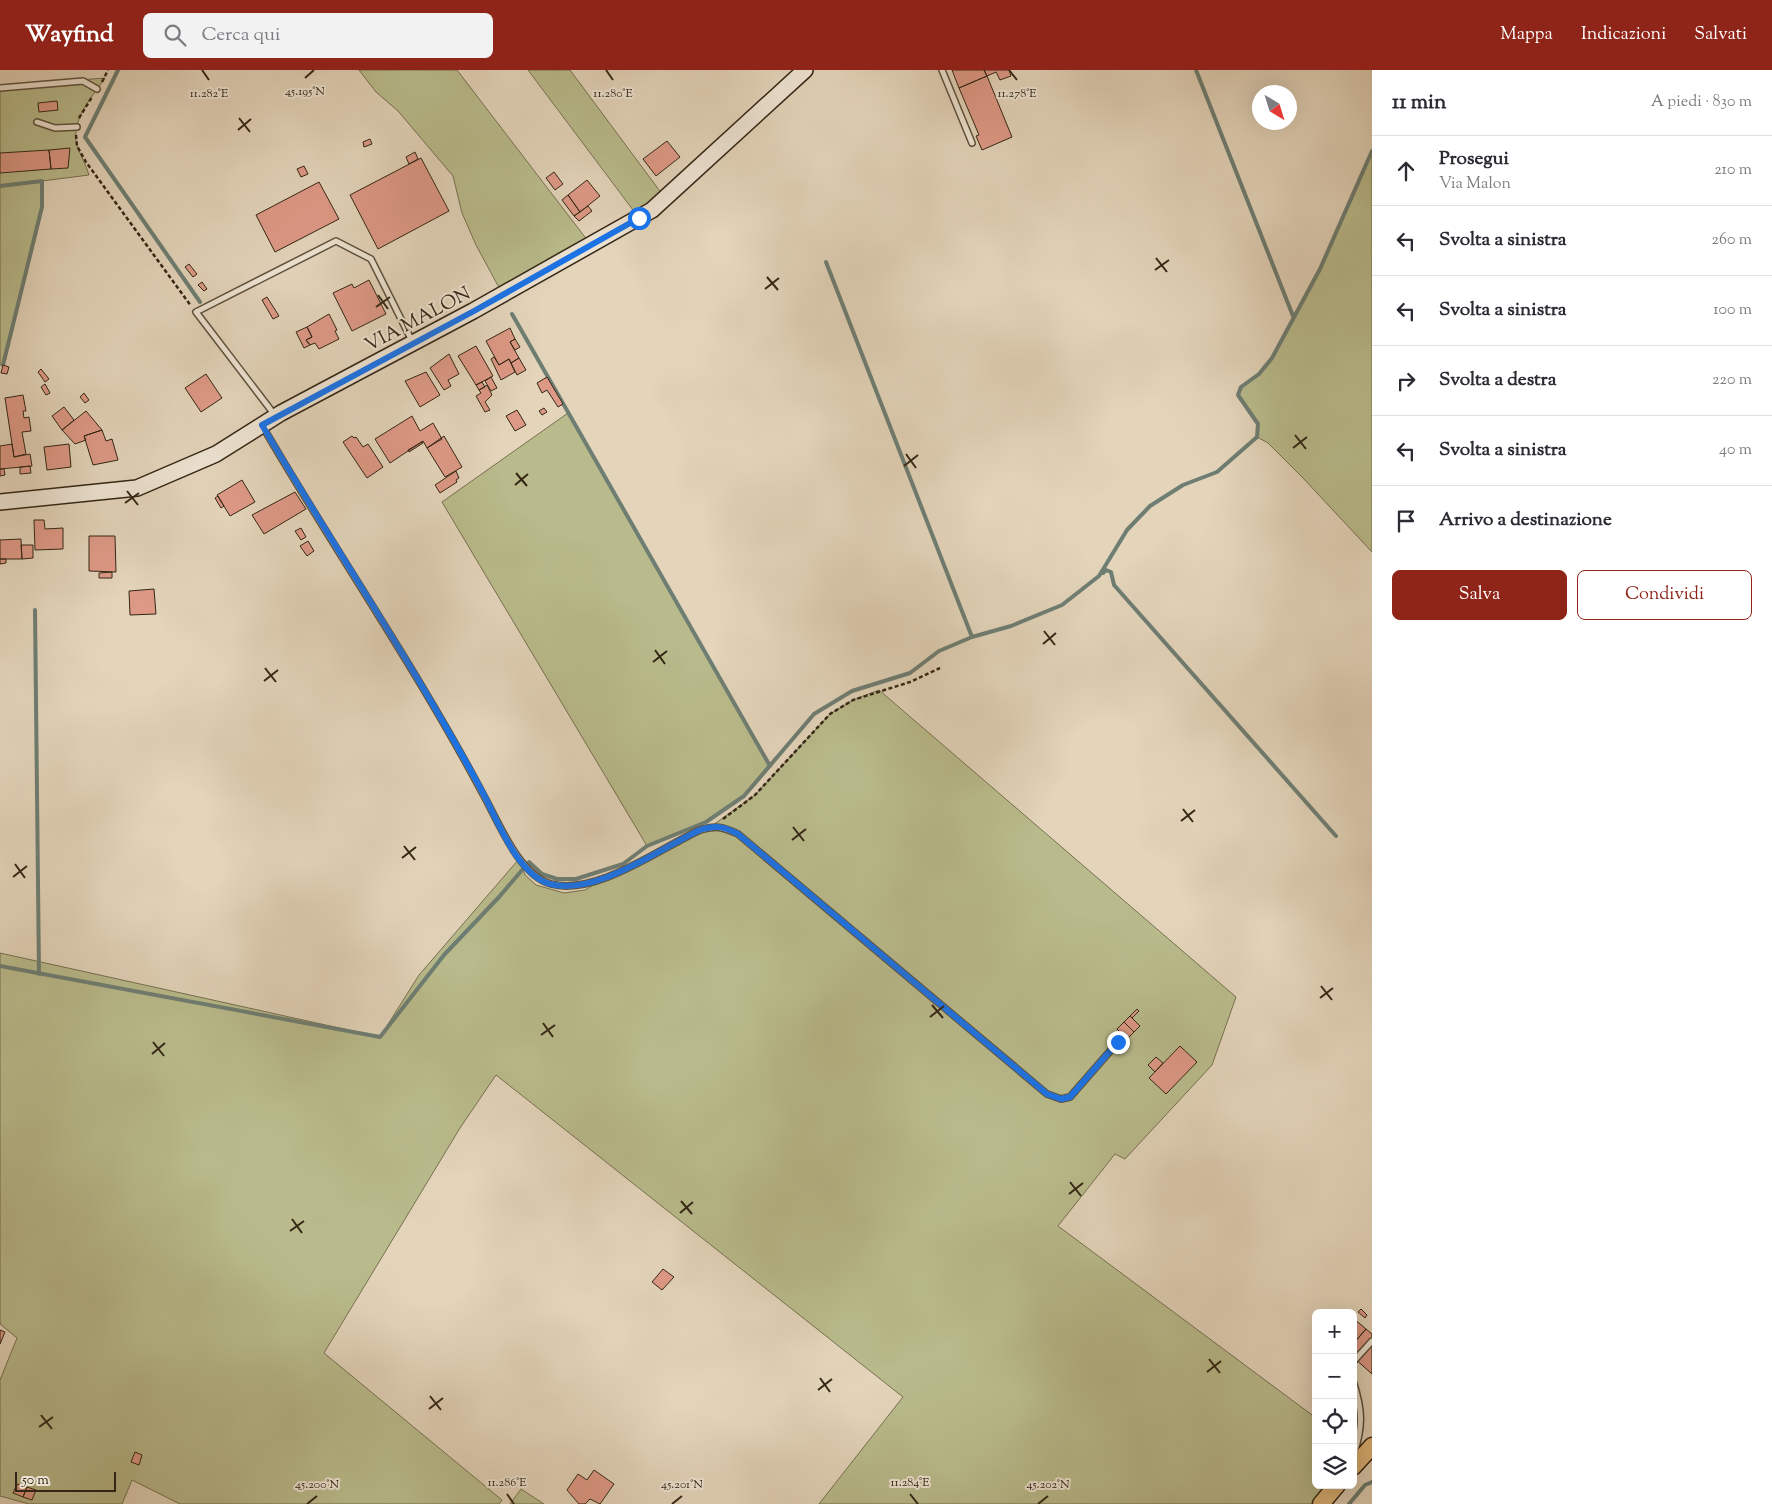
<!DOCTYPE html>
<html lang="it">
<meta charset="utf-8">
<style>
body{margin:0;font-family:"Sorts Mill Goudy",serif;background:#f2f2f3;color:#2b2b33}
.controls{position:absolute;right:15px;bottom:15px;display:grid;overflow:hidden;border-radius:8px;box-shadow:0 5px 20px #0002}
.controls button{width:45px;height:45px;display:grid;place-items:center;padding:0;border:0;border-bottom:1px solid #e1e1e2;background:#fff;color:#2b2b33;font:25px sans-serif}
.compass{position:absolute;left:1252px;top:15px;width:45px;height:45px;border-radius:50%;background:#fff;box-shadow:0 5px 20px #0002;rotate:142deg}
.scale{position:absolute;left:15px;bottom:12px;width:101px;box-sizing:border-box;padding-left:5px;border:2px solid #332615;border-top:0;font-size:14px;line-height:18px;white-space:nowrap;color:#332615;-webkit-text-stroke:4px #ede3d2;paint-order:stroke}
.stop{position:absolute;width:15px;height:15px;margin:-11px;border:4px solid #1a73e8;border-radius:50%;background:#fff}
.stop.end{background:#1a73e8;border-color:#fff;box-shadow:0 1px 5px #0008}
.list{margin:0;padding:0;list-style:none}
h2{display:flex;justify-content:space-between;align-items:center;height:65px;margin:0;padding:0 20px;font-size:21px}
h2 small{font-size:16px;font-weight:400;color:#7c7c81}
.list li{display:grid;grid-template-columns:32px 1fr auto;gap:15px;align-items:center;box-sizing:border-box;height:70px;padding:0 20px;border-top:1px solid #e1e1e2}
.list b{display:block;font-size:19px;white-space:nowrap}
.list p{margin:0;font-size:16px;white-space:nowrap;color:#7c7c81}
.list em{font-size:16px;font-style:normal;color:#7c7c81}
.actions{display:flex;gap:10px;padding:15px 20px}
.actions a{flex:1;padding:11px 0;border:1px solid #8f2418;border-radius:8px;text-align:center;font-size:18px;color:#8f2418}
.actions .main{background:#8f2418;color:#fff}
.icon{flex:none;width:28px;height:28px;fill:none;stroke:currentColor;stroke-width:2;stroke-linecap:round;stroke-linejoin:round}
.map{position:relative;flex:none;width:1372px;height:1434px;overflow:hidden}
header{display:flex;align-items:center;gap:30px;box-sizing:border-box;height:70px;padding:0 25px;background:#8f2418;color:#fff}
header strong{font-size:24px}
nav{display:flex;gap:28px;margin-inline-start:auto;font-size:18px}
.search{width:350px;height:45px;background:#f2f2f3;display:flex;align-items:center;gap:12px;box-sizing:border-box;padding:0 18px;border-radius:8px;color:#7c7c81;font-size:19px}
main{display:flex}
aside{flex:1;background:#fff}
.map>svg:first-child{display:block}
</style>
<header>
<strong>Wayfind</strong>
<div class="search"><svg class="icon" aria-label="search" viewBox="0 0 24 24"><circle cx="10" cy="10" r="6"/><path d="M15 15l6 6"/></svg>Cerca qui</div>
<nav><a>Mappa</a><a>Indicazioni</a><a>Salvati</a></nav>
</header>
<main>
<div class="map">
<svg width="1372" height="1434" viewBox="0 0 1372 1434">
<rect width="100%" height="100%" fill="#e3d4ba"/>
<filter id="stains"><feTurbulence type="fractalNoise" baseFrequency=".004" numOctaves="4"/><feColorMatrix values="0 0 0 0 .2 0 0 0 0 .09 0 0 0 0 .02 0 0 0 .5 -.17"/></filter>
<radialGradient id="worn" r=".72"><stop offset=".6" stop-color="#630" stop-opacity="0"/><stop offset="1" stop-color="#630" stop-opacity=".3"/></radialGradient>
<path fill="#b9bb8c" stroke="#767050" d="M359,0H457L591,175L503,225L476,175L462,143L453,106L398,41L376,22Z
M528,0H570L665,128L639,148Z
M105,8C92,27 70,51 77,76C81,86 86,95 89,105L42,111V137L3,295H0V16Z
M1372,81V482L1303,408L1268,373L1257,367L1258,354L1238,325L1241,317L1259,304L1272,288L1318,204Z
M568,343L770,696L744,726L706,752L647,776L442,432Z
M879,620L1236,927L1212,995L1125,1089L1115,1084L1058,1156L1316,1348V1415H1337L1321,1434H819L903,1327L496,1005L460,1058L324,1283L502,1430L499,1434H180L132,1410L122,1434H29L0,1426V1310L17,1268L0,1254V883L380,967L419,905L519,789L525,805L536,815L564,823L585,820L605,808L713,755L755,725L830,644L853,630Z
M521,1419L544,1434H510Z"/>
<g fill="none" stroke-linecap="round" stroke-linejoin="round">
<path stroke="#6e7e73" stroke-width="4" d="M118,0L85,67L200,232
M1196,0L1293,246
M0,116L42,111V137L3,295
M826,192L972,567
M512,244L770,696
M1103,503L1106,500L1111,502L1114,515L1336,766
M35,540L39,904
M0,896L380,967L444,885L499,827L529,792L542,804L557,809H576L623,794L647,776L706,752L744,726L814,644L852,621L910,603L939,581L972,567L1011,556L1062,535L1099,506L1127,460L1150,436L1183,415L1217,402L1257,367L1258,354L1238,325L1241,317L1259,304L1272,288L1320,199L1372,81
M1349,1434L1365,1415L1372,1412"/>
</g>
<path fill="#de9986" stroke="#332615" d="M952,0H984L987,6L959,18Z
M984,0H1009L1011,6L1000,10L996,2L987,6Z
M987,6L1012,67L982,80L976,66L979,65L959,18Z
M57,31L58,40L39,42L38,33Z
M370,69L372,74L364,77L363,72Z
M667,71L680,87L656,106L643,89Z
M70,78L68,98L51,99L49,80Z
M49,80L51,99L0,103V83Z
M415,82L418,89L409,94L406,87Z
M421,88L449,141L378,179L350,125Z
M304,96L308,104L301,107L297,99Z
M554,102L563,114L555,120L546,108Z
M587,110L600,126L580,142L568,125Z
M319,112L339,149L275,182L256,145Z
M568,125L580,142L574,146L562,130Z
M588,136L592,141L579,151L574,146Z
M189,194L197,204L193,207L185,197Z
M369,210L386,244L352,261L333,223L352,214L354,218Z
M202,212L207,219L204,221L198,215Z
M267,227L279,246L273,249L262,230Z
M329,244L337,260L335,261L339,269L319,279L315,273L310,275L306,270L312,267L307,257Z
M307,257L312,267L306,270L310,275L304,278L296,262Z
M510,258L515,269L510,272L519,288L511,293L509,289L499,295L486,271Z
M515,269L520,277L515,280L510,272Z
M476,276L493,306L476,315L458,286Z
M449,284L459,304L448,310L451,316L444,320L430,298Z
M494,287L499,295L509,289L515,302L501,310L491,289Z
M519,288L526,300L517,305L511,293Z
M3,295L9,297L7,304L1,303Z
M41,299L49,309L45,312L38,302Z
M426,302L440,325L420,337L405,311Z
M206,304L222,328L201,342L185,318Z
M491,307L497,318L491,321L485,311Z
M547,307L563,334L558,337L547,320L542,323L537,313Z
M482,312L485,317L479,320L476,315Z
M45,314L50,323L46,325L41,317Z
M487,315L492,325L485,332L490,340L485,342L476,326L481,323L479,320Z
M84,323L89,330L85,333L80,327Z
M23,325L26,341H23L24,348L29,347L31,361L22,362L26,384L14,387L5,328Z
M64,337L74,350L62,360L52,346Z
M544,338L547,342L542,345L539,341Z
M517,340L526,355L515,361L506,346Z
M86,341L102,360L84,366L86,370L75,374L62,360Z
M412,346L420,361L433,353L442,369L427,378L423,371L390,393L375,369Z
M102,360L106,371L112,369L118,390L93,395L84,366Z
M352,366L354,368L356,367L363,377L368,374L383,397L367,408L343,372Z
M444,366L462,397L445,407L427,378Z
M422,372L423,373L409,382L408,380Z
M12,374L14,387L30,384L32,396L0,399V376Z
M69,374L71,397L47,400L44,377Z
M30,396L31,403L20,404V397Z
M0,399H4L5,405L0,406Z
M456,401L459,408L456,410L457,412L440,423L435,415Z
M242,410L255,432L230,446L217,425Z
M295,422L306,439L264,464L252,445Z
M218,426L224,436L221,438L215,428Z
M34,450H44L45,459L63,458V479L35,480Z
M301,458L306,467L301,470L295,461Z
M89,466H115L116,502L89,501Z
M21,469L22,489H0V470Z
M308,471L314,481L307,486L300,476Z
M21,475H33V488L22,489Z
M0,489H6V493L0,494Z
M112,502V508H99V503Z
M154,519L156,544L130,545L129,521Z
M1137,939L1139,941L1132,948L1130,946Z
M1130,946L1140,956L1134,962L1124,952Z
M1124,952L1134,962L1127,969L1117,959Z
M1180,976L1197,992L1166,1024L1149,1008Z
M1156,987L1163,993L1155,1002L1148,995Z
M663,1199L674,1207L662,1220L652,1212Z
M1361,1239L1367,1245L1365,1248L1358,1242Z
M1353,1248L1366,1259L1353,1274Z
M1366,1259L1372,1264V1304L1353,1287V1274Z
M0,1260L5,1262L0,1274Z
M135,1382L142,1385L139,1395L131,1392Z
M594,1400L614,1414L600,1434L590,1429L585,1434H579L567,1420L578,1404L587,1410Z
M17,1414L27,1417L23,1427L13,1423Z
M27,1417L36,1420L32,1430L23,1427Z"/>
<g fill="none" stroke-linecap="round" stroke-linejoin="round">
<g stroke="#5f523e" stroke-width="8">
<path id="lane" d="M942,0L972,73
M0,18L83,11L97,19
M37,52L55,58L77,57
M274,344L196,242L336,171L371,189L412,271
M263,357C335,481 417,599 484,726C499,753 519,805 551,814C596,826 659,779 700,760C716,755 723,757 738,764L1047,1024L1061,1029L1070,1027L1118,972
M1353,1292L1372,1271
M1353,1311C1363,1341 1363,1357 1353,1387"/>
</g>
<g stroke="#332615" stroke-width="18">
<path id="secondary" d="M0,432L137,418L216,384L281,343L473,241L652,140L805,0"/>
</g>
<g stroke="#332615" stroke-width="19">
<path id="primary" d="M1353,1397L1372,1376
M1321,1434L1337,1415"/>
</g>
<path stroke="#332615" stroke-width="2.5" stroke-dasharray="4 2.5" stroke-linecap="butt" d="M102,12L108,0
M79,48L92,27
M76,65L77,76L86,92L191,236
M723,749L755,725L830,644L853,630L910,612L940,598"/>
<use href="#lane" stroke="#ede3d2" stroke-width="5"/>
<use href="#secondary" stroke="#ede3d2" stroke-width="15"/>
<use href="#primary" stroke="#e2ba7d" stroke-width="16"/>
</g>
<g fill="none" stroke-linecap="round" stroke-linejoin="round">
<path stroke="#1a73e8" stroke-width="6" d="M639,148L474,241L262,355C335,479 416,598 484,725C498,752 518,805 550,814C596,826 659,779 700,760C715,755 723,756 738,764L1047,1024L1061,1029L1070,1027L1118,972"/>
</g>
<path fill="none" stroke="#332615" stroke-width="2" d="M202,0L209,10M606,0L613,10M1009,0L1017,10M305,8L314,0M239,48L250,62M238,60L251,49M1156,188L1167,202M1155,200L1169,190M767,207L778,220M765,219L779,208M378,225L388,239M376,237L390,227M1295,365L1306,379M1293,378L1307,367M906,384L916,398M904,396L918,385M516,403L527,416M515,415L528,404M127,421L138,435M125,433L139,423M1044,561L1055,575M1043,574L1056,563M655,580L665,594M653,592L667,581M265,598L276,612M264,611L278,600M1183,739L1193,752M1181,751L1195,740M793,757L804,771M792,770L806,759M404,776L415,790M402,788L416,777M15,794L25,808M13,807L27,796M1321,916L1332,930M1320,928L1333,918M932,935L943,948M930,947L944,936M543,953L553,967M541,965L555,955M153,972L164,986M152,984L165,973M1070,1112L1081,1126M1069,1124L1083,1113M681,1131L692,1144M680,1143L693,1132M292,1149L302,1163M290,1161L304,1151M1209,1289L1220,1303M1207,1302L1221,1291M820,1308L830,1322M818,1320L832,1309M430,1326L441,1340M429,1339L443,1328M41,1345L52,1359M39,1357L53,1347M507,1424L514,1434M910,1424L918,1434M307,1434L317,1426M672,1434L682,1426M1038,1434L1048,1426"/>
<g text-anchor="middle" stroke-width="4" stroke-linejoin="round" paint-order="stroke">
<g font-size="19" fill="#332615" stroke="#ede3d2">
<text transform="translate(417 248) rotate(-28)" y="7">VIA MALON</text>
</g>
</g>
<g font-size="12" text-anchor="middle" fill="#332615" stroke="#ede3d2" stroke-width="4" stroke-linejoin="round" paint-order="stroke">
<text x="305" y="25">45.195°N</text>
<text x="209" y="27">11.282°E</text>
<text x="613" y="27">11.280°E</text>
<text x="1017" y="27">11.278°E</text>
<text x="507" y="1416">11.286°E</text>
<text x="910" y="1416">11.284°E</text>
<text x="317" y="1418">45.200°N</text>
<text x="682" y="1418">45.201°N</text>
<text x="1048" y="1418">45.202°N</text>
</g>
<rect width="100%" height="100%" filter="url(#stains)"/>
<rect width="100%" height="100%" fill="url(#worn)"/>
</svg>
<div class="controls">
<button>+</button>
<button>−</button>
<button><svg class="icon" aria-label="locate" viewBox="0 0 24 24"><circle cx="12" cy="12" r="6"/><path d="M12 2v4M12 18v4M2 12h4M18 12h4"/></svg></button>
<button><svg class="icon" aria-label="layers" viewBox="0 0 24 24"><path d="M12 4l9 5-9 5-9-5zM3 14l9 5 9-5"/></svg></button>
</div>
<svg class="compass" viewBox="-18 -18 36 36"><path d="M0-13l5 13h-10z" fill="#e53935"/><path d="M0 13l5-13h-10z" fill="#7c7c81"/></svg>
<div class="scale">50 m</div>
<div class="stop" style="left:639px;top:148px"></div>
<div class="stop end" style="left:1118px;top:972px"></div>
</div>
<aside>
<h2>11 min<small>A piedi · 830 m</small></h2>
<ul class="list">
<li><svg class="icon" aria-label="ahead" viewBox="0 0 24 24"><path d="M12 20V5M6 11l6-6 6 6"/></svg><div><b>Prosegui</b><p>Via Malon</p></div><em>210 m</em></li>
<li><svg class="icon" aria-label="left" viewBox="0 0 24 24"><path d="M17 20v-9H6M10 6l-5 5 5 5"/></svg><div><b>Svolta a sinistra</b></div><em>260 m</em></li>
<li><svg class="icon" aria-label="left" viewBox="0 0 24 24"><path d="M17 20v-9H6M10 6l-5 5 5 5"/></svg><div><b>Svolta a sinistra</b></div><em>100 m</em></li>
<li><svg class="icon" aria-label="right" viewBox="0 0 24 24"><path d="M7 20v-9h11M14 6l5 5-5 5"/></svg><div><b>Svolta a destra</b></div><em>220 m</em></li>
<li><svg class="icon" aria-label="left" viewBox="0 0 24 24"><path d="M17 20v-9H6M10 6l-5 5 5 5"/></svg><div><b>Svolta a sinistra</b></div><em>40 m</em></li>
<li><svg class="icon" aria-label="arrive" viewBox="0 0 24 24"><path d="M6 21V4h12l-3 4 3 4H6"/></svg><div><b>Arrivo a destinazione</b></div></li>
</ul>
<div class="actions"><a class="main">Salva</a><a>Condividi</a></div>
</aside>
</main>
